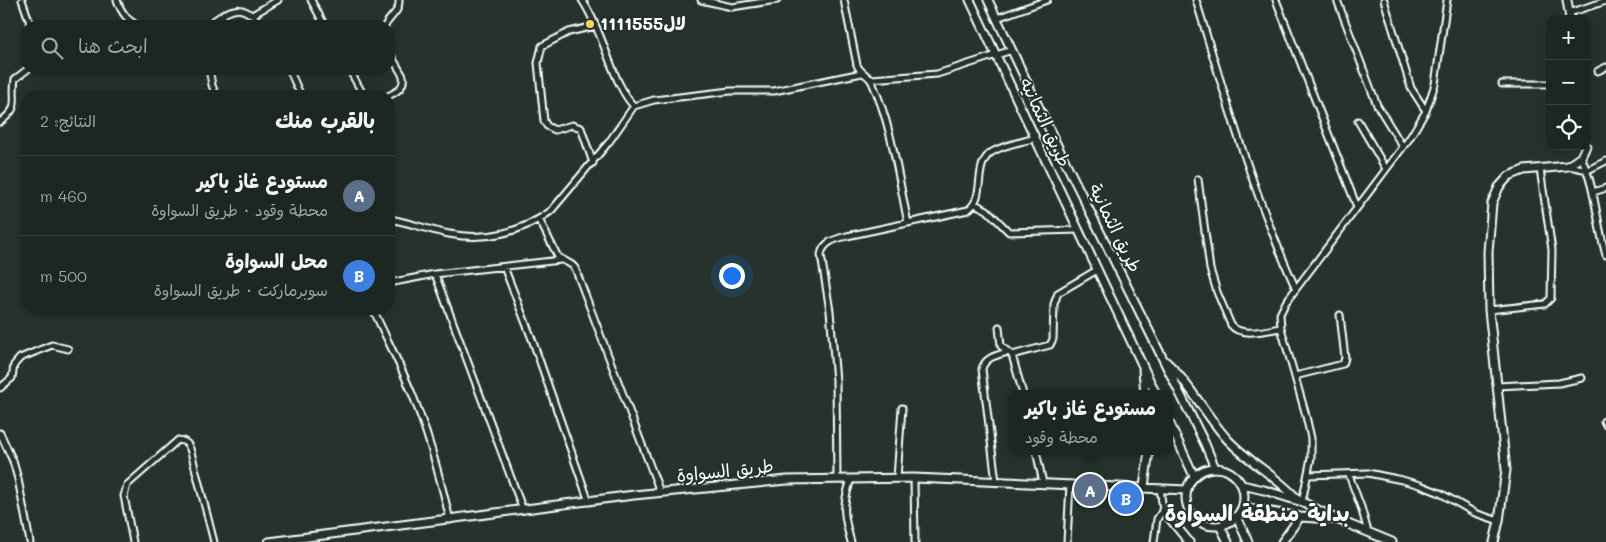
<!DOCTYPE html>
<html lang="ar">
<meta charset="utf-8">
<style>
body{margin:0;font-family:Mali,"Playpen Sans Arabic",sans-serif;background:#252e2a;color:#f1f3f6;direction:rtl}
.controls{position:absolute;right:15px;top:15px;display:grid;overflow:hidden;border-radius:10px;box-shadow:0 2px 12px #0003}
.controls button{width:45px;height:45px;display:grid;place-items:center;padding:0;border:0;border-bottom:1px solid #3a4340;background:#1c2622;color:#f1f3f6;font:25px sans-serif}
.you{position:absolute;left:731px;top:275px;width:18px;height:18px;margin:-12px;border:4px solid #fff;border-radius:50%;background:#1a73e8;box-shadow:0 0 0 8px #1a73e833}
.badge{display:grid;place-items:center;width:32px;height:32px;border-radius:50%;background:#8c9099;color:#fff;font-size:16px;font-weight:700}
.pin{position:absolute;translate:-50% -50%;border:2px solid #fff;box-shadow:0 1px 5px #0006}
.popup{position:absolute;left:1008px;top:390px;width:165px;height:65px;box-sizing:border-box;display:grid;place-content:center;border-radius:10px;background:#1c2622;filter:drop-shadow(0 1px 4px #0005);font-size:16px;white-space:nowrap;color:#a0a5a5}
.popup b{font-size:19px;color:#f1f3f6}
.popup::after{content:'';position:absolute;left:50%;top:100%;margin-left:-10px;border:10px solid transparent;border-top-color:#1c2622}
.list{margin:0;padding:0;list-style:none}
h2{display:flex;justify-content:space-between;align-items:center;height:65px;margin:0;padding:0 20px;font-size:21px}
h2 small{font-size:16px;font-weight:400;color:#a0a5a5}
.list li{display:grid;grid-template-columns:32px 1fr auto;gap:15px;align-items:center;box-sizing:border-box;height:80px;padding:0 20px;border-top:1px solid #3a4340}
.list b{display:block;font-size:19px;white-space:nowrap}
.list p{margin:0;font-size:16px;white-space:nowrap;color:#a0a5a5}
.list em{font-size:16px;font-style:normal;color:#a0a5a5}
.icon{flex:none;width:28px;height:28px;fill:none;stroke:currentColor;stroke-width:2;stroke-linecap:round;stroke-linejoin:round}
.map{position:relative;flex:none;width:1606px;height:542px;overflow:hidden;direction:ltr}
.search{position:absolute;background:#1c2622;box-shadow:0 2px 12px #0003;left:20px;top:20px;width:375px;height:55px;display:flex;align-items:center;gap:12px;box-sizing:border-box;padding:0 18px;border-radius:20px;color:#a0a5a5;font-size:19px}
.panel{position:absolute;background:#1c2622;box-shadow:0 2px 12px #0003;left:20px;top:90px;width:375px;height:225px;border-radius:20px;direction:rtl}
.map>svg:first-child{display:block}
</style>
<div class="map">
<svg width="1606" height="542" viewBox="0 0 1606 542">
<rect width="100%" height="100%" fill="#26332d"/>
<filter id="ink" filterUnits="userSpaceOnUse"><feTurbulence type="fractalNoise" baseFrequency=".02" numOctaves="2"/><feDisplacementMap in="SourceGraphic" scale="10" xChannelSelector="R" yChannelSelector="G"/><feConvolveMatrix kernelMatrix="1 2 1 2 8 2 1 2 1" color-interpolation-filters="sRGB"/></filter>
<g filter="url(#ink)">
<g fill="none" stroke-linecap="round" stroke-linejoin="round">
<g stroke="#fff" stroke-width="9">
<path id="street" d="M22,0L31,26
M117,0C121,12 127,21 139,26
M311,0L325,26
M582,0C597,22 606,54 617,79C622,89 626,99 634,106
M701,0L732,7L777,0
M844,0L857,65C860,73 869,75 872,82C892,126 898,176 908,223
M1196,0C1225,97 1254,196 1296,289
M1276,0L1357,207
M1337,0L1377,105L1403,147
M1384,0L1411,88L1426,111
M1569,13L1606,1
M254,14L278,0
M997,18L1047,0
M206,26C232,8 240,0 263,26
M220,26L224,13
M385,26C390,16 400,12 399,0
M209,69L212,85L216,96
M289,69L301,96
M349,69L364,96
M1598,71L1606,67
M871,79L937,74L1012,50
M1502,84H1550
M388,96C397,92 405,87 403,76L389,52
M1358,121L1386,169
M0,122C22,106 11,101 15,79L28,69
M1581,157C1596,188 1596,222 1606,255
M593,163L581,128L572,125L555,130L547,126L544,121L538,63L542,46L569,32L595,26
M1569,166L1588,170L1606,161
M1198,179L1210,269L1217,292L1231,325C1241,338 1266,330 1281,328
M1593,192L1606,188
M975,204L987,210L1009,232L1078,230
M389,219C409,222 428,230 449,234C485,241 521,233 551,211L609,142L634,106L654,100L730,91H774L862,73
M539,219L558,257L572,265L575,268L660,492
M504,267L532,339L589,502
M435,274L523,510
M389,283L435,274L561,260
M373,309C386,338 401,366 413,396C429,436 440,477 450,520
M1489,310L1545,304L1551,298L1552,250L1540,169
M999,327L1001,346L1012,355L1023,394
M1012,355L1050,345L1053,339L1054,304L1058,293L1097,270
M1295,376L1343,364L1345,358L1340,315
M1497,386L1559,383L1582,378
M0,388L12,378L14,365L20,358L52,345L68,349
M1604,421L1606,425
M0,433L13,461L18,479L30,542
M1036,451L1043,483
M1308,475L1368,473L1402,480L1420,485L1440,493L1475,513L1499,521
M1349,475L1361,507L1368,532
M897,478L902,408
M914,478L915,542
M837,479L836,381L830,311L821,255C823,242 835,239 847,236L968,210C987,196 972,165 992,152C1005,144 1022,142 1036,138
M851,479C842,507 843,514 851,542
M996,482L982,369C985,357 997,355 1008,352
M1302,502L1311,458V438L1305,412L1281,328L1280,314L1286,302L1409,139L1426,111L1435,84L1447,0
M133,542L124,496L127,485L178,440C186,441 189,444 191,452L214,542
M1067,542L1070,484
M1154,542L1157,519L1163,510L1160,488"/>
</g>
<g stroke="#fff" stroke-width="11">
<path id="secondary" d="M970,0C1032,131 1095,262 1156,394
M988,0L1052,135L1205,444L1215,468
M1567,0L1570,19
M1165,361C1190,383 1205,415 1228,440C1250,463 1278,477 1299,501
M1143,370L1145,394
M1169,422L1194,476
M1186 497a29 29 0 1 1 58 0a29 29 0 1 1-58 0Z
M1242,485L1264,490L1302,502L1336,519L1392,542
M1144,487L1149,451
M1243,507L1300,517L1334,519
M1163,510L1189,542
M1237,517L1248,542
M1220,526L1228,542
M269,542L634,495L787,480L914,478L1187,490
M1282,542L1300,517
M1494,542L1499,521L1506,470L1489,310L1488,252L1492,203L1499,187L1509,176L1524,170L1568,166L1581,157L1586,146"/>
</g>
<use href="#street" stroke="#26332d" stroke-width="5"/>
<use href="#secondary" stroke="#26332d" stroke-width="7"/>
</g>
</g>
<circle fill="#ffd166" stroke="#26332d" stroke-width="2" cx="590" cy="24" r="5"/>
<g text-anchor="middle" stroke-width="4" stroke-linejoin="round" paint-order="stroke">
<g font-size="18" font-weight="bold" fill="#fff" stroke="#26332d" text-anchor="start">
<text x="600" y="30">1111555لال</text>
</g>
<g font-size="18" fill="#fff" stroke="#26332d">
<text transform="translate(1045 122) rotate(65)" y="6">طريق الثمانيه</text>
<text transform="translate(1115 228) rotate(64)" y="6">طريق الثمانية</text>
<text transform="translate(725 471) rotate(-6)" y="6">طريق السواوة</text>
</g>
<g font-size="22" font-weight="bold" fill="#fff" stroke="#26332d">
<text x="1257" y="521">بداية منطقة السواوة</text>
</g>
</g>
</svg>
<div class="controls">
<button>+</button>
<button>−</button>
<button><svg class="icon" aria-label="locate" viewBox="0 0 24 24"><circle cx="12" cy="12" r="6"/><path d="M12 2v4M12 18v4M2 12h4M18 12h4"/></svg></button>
</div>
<div class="you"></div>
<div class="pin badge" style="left:1090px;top:490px;background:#5c6f8a">A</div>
<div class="popup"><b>مستودع غاز باكير</b>محطة وقود</div>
<div class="pin badge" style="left:1126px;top:498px;background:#3f7fe0">B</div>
<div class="search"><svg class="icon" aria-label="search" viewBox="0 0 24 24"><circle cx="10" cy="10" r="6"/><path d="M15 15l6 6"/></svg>ابحث هنا</div>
<section class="panel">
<h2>بالقرب منك<small>النتائج: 2</small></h2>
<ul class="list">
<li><span class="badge" style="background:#5c6f8a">A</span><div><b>مستودع غاز باكير</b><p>محطة وقود · طريق السواوة</p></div><em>460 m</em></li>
<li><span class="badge" style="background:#3f7fe0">B</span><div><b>محل السواوة</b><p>سوبرماركت · طريق السواوة</p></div><em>500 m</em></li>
</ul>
</section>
</div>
